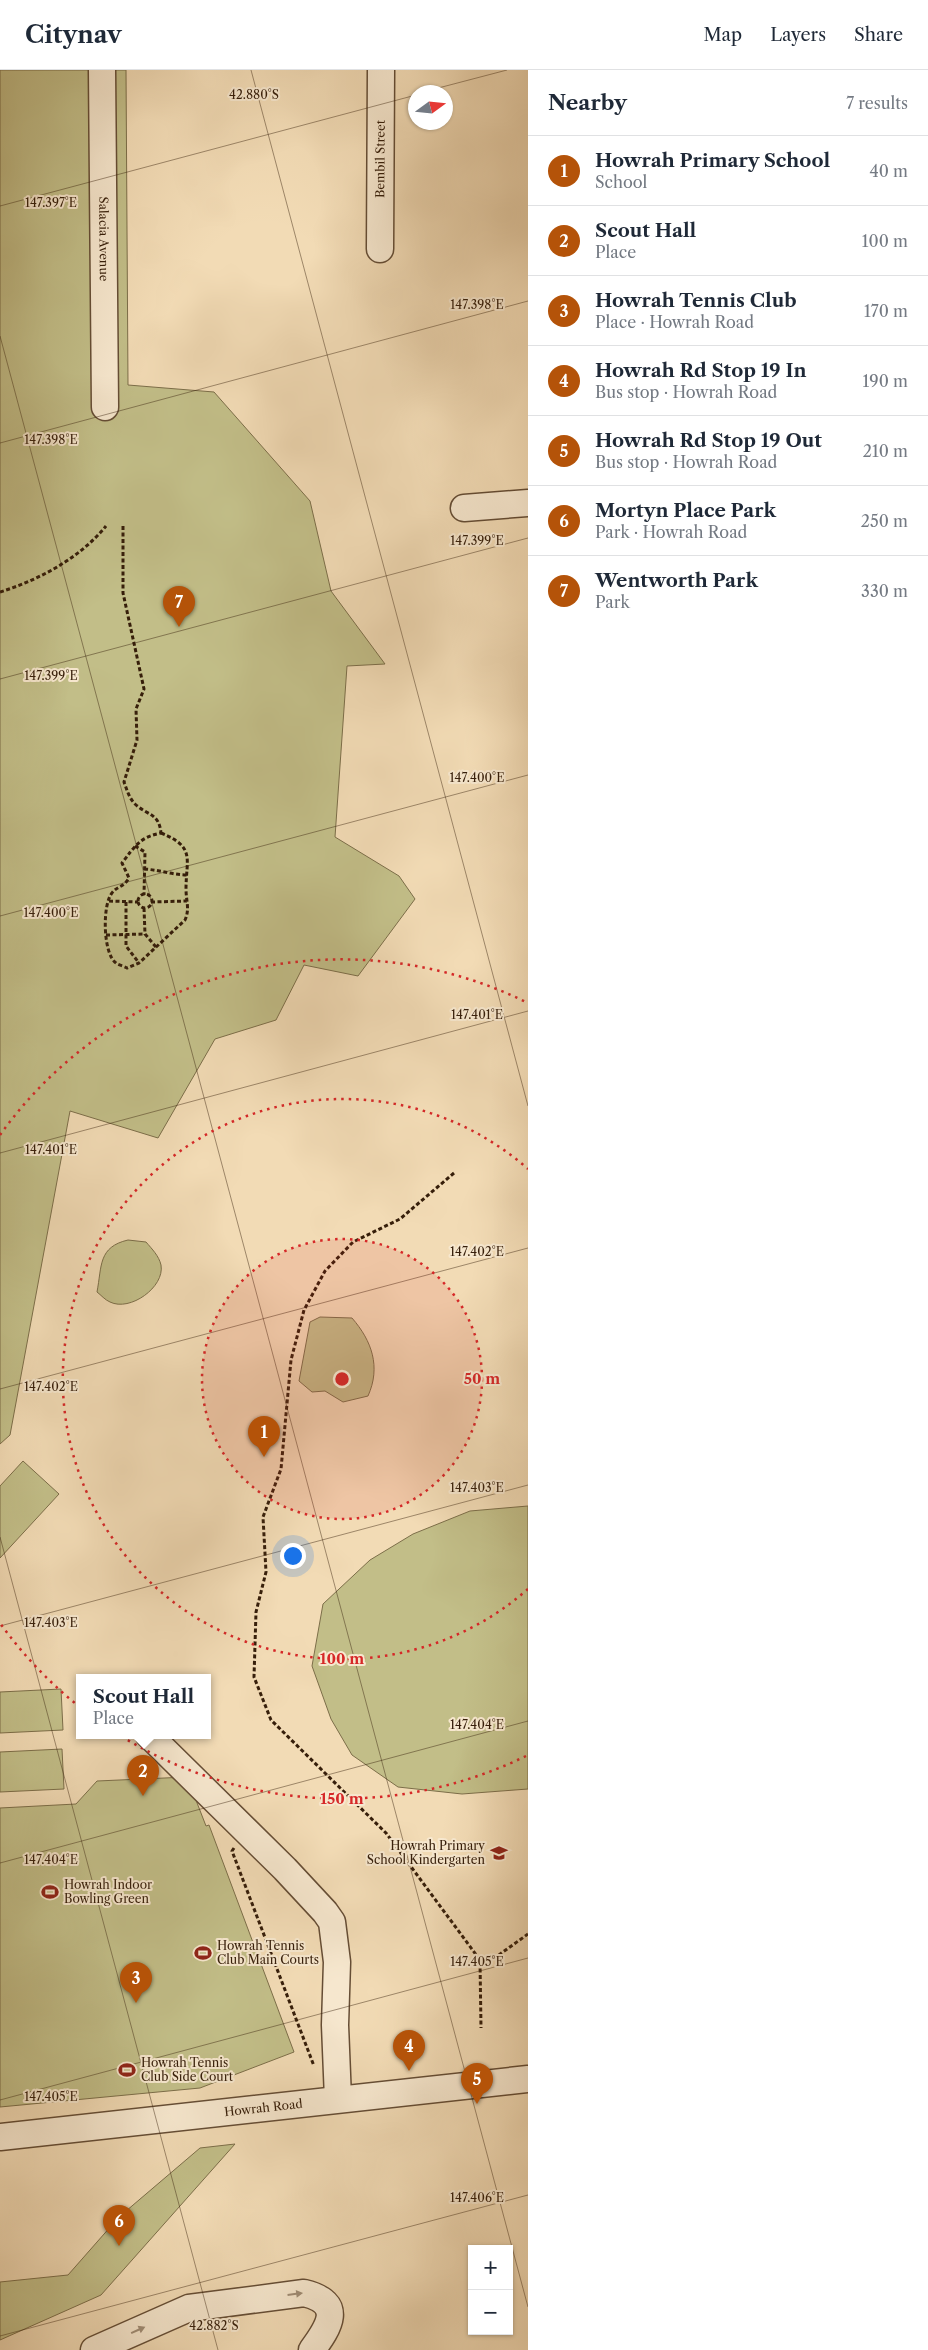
<!DOCTYPE html>
<meta charset="utf-8">
<style>
body{margin:0;font-family:"Libre Caslon Text",serif;background:#f2f2f3;color:#1f2937}
.controls{position:absolute;right:15px;bottom:15px;display:grid;overflow:hidden;border-radius:0px;box-shadow:0 1px 4px #0004}
.controls button{width:45px;height:45px;display:grid;place-items:center;padding:0;border:0;border-bottom:1px solid #e0e1e3;background:#fff;color:#1f2937;font:25px sans-serif}
.compass{position:absolute;left:408px;top:15px;width:45px;height:45px;border-radius:50%;background:#fff;box-shadow:0 1px 4px #0004;rotate:75deg}
.you{position:absolute;left:292px;top:1485px;width:18px;height:18px;margin:-12px;border:4px solid #fff;border-radius:50%;background:#1a73e8;box-shadow:0 0 0 8px #1a73e833}
.badge{display:grid;place-items:center;width:32px;height:32px;border-radius:50%;background:#b45309;color:#fff;font-size:16px;font-weight:700}
.pin{position:absolute;translate:-50% -41px;filter:drop-shadow(0 1px 2px #0008)}
.pin::after{content:'';position:absolute;top:26px;width:18px;height:15px;background:inherit;clip-path:polygon(0 0,100% 0,50% 100%)}
.popup{position:absolute;left:76px;top:1604px;width:135px;height:65px;box-sizing:border-box;display:grid;place-content:center;border-radius:0px;background:#fff;filter:drop-shadow(0 1px 4px #0005);font-size:16px;white-space:nowrap;color:#747a83}
.popup b{font-size:19px;color:#1f2937}
.popup::after{content:'';position:absolute;left:50%;top:100%;margin-left:-10px;border:10px solid transparent;border-top-color:#fff}
.list{margin:0;padding:0;list-style:none}
h2{display:flex;justify-content:space-between;align-items:center;height:65px;margin:0;padding:0 20px;font-size:21px}
h2 small{font-size:16px;font-weight:400;color:#747a83}
.list li{display:grid;grid-template-columns:32px 1fr auto;gap:15px;align-items:center;box-sizing:border-box;height:70px;padding:0 20px;border-top:1px solid #e0e1e3}
.list b{display:block;font-size:19px;white-space:nowrap}
.list p{margin:0;font-size:16px;white-space:nowrap;color:#747a83}
.list em{font-size:16px;font-style:normal;color:#747a83}
.map{position:relative;flex:none;width:528px;height:2280px;overflow:hidden}
header{display:flex;align-items:center;gap:30px;box-sizing:border-box;height:70px;padding:0 25px;background:#fff;border-bottom:1px solid #e0e1e3}
header strong{font-size:24px}
nav{display:flex;gap:28px;margin-inline-start:auto;font-size:18px}
main{display:flex}
aside{flex:1;background:#fff}
.map>svg:first-child{display:block}
</style>
<header>
<strong>Citynav</strong>
<nav><a>Map</a><a>Layers</a><a>Share</a></nav>
</header>
<main>
<div class="map">
<svg width="528" height="2280" viewBox="0 0 528 2280">
<rect width="100%" height="100%" fill="#f2dbb5"/>
<filter id="stains"><feTurbulence type="fractalNoise" baseFrequency=".004" numOctaves="4"/><feColorMatrix values="0 0 0 0 .2 0 0 0 0 .09 0 0 0 0 .02 0 0 0 .5 -.17"/></filter>
<radialGradient id="worn" r=".72"><stop offset=".6" stop-color="#630" stop-opacity="0"/><stop offset="1" stop-color="#630" stop-opacity=".3"/></radialGradient>
<path fill="#c2be88" stroke="#7c6e49" d="M0,0H126L128,315L214,322L310,431L331,521L385,594L347,596L335,767L399,806L415,829L358,906L304,895L276,950L215,969L158,1068L70,1041L10,1365L0,1374Z
M128,1170L146,1172C152,1179 159,1186 161,1195C165,1217 130,1242 110,1232C105,1230 101,1225 97,1222C102,1196 98,1177 128,1170Z
M320,1247L352,1248C372,1271 381,1297 368,1326L343,1332L325,1321L312,1322L299,1311L310,1252Z
M23,1391L59,1424L0,1488V1416Z
M528,1436V1719L462,1724L398,1717L352,1685L331,1649L312,1596L323,1534L370,1490L413,1464L470,1441Z
M61,1619L63,1660L0,1663V1622Z
M62,1679L64,1719L0,1722V1682Z
M187,1707L206,1756L209,1755L294,1982L200,2018L0,2037V1738L76,1734L97,1711Z
M235,2074L101,2225L0,2270V2212L68,2205L119,2147L200,2078Z"/>
<g fill="none" stroke-linecap="round" stroke-linejoin="round">
<g stroke="#654d35" stroke-width="29">
<g id="minor">
<path id="s1" d="M102,0L105,337"/>
<path id="s2" d="M380,179L381,0"/>
<path d="M464,438L528,433"/>
<path d="M149,1665L285,1799L325,1842L332,1852L337,1892L335,1955L338,2029"/>
<path id="s3" d="M0,2067L528,2009"/>
<path d="M94,2280L189,2238L304,2223C345,2233 329,2257 312,2280"/>
</g>
</g>
<path stroke="#361e0a" stroke-width="3" stroke-dasharray="4 2.5" stroke-linecap="butt" d="M123,456V523L144,619L136,639L137,670L124,712C127,720 129,728 135,734C148,746 159,743 161,763
M0,522C39,510 80,488 106,456
M161,763C196,777 186,789 186,819C186,831 190,839 185,850L139,893L127,898C124,896 118,895 116,893C103,884 102,835 112,823C117,816 123,818 129,808L122,793C135,776 140,767 161,763Z
M135,776L145,782L144,825
M144,799C160,800 173,805 188,805
M138 831a7 7 0 1 1 14 0a7 7 0 1 1-14 0Z
M109,831L138,832
M126,832V876L139,893
M151,832L187,831
M144,838L145,864L156,877
M106,865L145,864
M454,1103L400,1149L353,1172L325,1201L304,1240L291,1290L281,1399L263,1447L266,1502L256,1542L254,1607L271,1650L386,1763L480,1890L481,1958
M234,1778L232,1781L314,1996
M480,1890L496,1887L528,1864"/>
<use href="#minor" stroke="#f7e8cf" stroke-width="26"/>
</g>
<defs><path id="oneway-solid" d="M-6-.8H1V-3.2L6.5 0L1 3.2V.8H-6Z" transform="scale(1.25)"/></defs>
<g fill="#a08d76">
<use href="#oneway-solid" transform="translate(295 2224) rotate(-7)"/>
<use href="#oneway-solid" transform="translate(138 2260) rotate(-24)"/>
</g>
<path fill="none" stroke="#361e0a" stroke-width="1" stroke-opacity="0.45" d="M251,0L528,1036M423,22L507,0M0,136L416,25M0,266L528,2237M0,373L528,231M0,609L528,468M0,846L528,705M0,1083L528,941M0,1319L528,1178M0,1467L218,2280M0,1556L528,1415M0,1793L528,1651M0,2030L528,1888M0,2266L528,2125"/>
<circle cx="342" cy="1309" r="140" fill="#d62828" fill-opacity=".12"/>
<g fill="none" stroke="#d62828" stroke-width="2.5" stroke-dasharray="2.5 5">
<circle cx="342" cy="1309" r="140"/>
<path d="M528 1519A280 280 0 1 1 528 1099"/>
<path d="M526 1686A420 420 0 0 1 0 1553M0 1065A420 420 0 0 1 526 932"/>
</g>
<defs>
<g id="school-bare" transform="scale(1.35)"><path d="M0-5L7-2L0 1L-7-2ZM-4 1L0 2.5L4 1V4Q0 6-4 4Z" fill="#8f2418" stroke="#f7e8cf" stroke-width="2.5" paint-order="stroke"/></g>
<g id="stadium-bare" transform="scale(1.35)"><path d="M0-5a6.5 5 0 1 0 0 10a6.5 5 0 1 0 0-10ZM-3.5-1.8h7v3.6h-7Z" fill="#8f2418" stroke="#f7e8cf" stroke-width="2.5" paint-order="stroke"/></g>
</defs>
<g fill-rule="evenodd">
<use href="#school-bare" x="499" y="1783"/>
<use href="#stadium-bare" x="50" y="1822"/>
<use href="#stadium-bare" x="203" y="1883"/>
<use href="#stadium-bare" x="127" y="2000"/>
</g>
<g text-anchor="middle" stroke-width="4" stroke-linejoin="round" paint-order="stroke">
<g font-size="12" fill="#361e0a" stroke="#f7e8cf">
<text dy="4" stroke="none"><textPath href="#s2" startOffset="90">Bembil Street</textPath></text>
<text dy="4" stroke="none"><textPath href="#s1" startOffset="169">Salacia Avenue</textPath></text>
<text dy="4" stroke="none"><textPath href="#s3" startOffset="265">Howrah Road</textPath></text>
</g>
<g font-size="12" fill="#361e0a" stroke="#f7e8cf" text-anchor="start">
<text x="485" y="1780" text-anchor="end">Howrah Primary<tspan x="485" dy="14">School Kindergarten</tspan></text>
<text x="64" y="1819">Howrah Indoor<tspan x="64" dy="14">Bowling Green</tspan></text>
<text x="217" y="1880">Howrah Tennis<tspan x="217" dy="14">Club Main Courts</tspan></text>
<text x="141" y="1997">Howrah Tennis<tspan x="141" dy="14">Club Side Court</tspan></text>
</g>
</g>
<g font-size="12" text-anchor="middle" fill="#361e0a" stroke="#f7e8cf" stroke-width="4" stroke-linejoin="round" paint-order="stroke">
<text x="254" y="29">42.880°S</text>
<text x="51" y="137">147.397°E</text>
<text x="477" y="239">147.398°E</text>
<text x="51" y="374">147.398°E</text>
<text x="477" y="475">147.399°E</text>
<text x="51" y="610">147.399°E</text>
<text x="477" y="712">147.400°E</text>
<text x="51" y="847">147.400°E</text>
<text x="477" y="949">147.401°E</text>
<text x="51" y="1084">147.401°E</text>
<text x="477" y="1186">147.402°E</text>
<text x="51" y="1321">147.402°E</text>
<text x="477" y="1422">147.403°E</text>
<text x="51" y="1557">147.403°E</text>
<text x="477" y="1659">147.404°E</text>
<text x="51" y="1794">147.404°E</text>
<text x="477" y="1896">147.405°E</text>
<text x="51" y="2031">147.405°E</text>
<text x="477" y="2132">147.406°E</text>
<text x="214" y="2260">42.882°S</text>
</g>
<circle cx="342" cy="1309" r="8" fill="#d62828" stroke="#f7e8cf" stroke-width="2.5"/>
<g font-size="15" text-anchor="middle" font-weight="bold" fill="#d62828" stroke="#f7e8cf" stroke-width="4" stroke-linejoin="round" paint-order="stroke">
<text x="482" y="1314">50 m</text>
<text x="342" y="1594">100 m</text>
<text x="342" y="1734">150 m</text>
</g>
<rect width="100%" height="100%" filter="url(#stains)"/>
<rect width="100%" height="100%" fill="url(#worn)"/>
</svg>
<div class="controls">
<button>+</button>
<button>−</button>
</div>
<svg class="compass" viewBox="-18 -18 36 36"><path d="M0-13l5 13h-10z" fill="#e53935"/><path d="M0 13l5-13h-10z" fill="#747a83"/></svg>
<div class="you"></div>
<div class="pin badge" style="left:264px;top:1387px">1</div>
<div class="pin badge" style="left:143px;top:1726px">2</div>
<div class="popup"><b>Scout Hall</b>Place</div>
<div class="pin badge" style="left:136px;top:1933px">3</div>
<div class="pin badge" style="left:409px;top:2001px">4</div>
<div class="pin badge" style="left:477px;top:2034px">5</div>
<div class="pin badge" style="left:119px;top:2176px">6</div>
<div class="pin badge" style="left:179px;top:557px">7</div>
</div>
<aside>
<h2>Nearby<small>7 results</small></h2>
<ul class="list">
<li><span class="badge">1</span><div><b>Howrah Primary School</b><p>School</p></div><em>40 m</em></li>
<li><span class="badge">2</span><div><b>Scout Hall</b><p>Place</p></div><em>100 m</em></li>
<li><span class="badge">3</span><div><b>Howrah Tennis Club</b><p>Place · Howrah Road</p></div><em>170 m</em></li>
<li><span class="badge">4</span><div><b>Howrah Rd Stop 19 In</b><p>Bus stop · Howrah Road</p></div><em>190 m</em></li>
<li><span class="badge">5</span><div><b>Howrah Rd Stop 19 Out</b><p>Bus stop · Howrah Road</p></div><em>210 m</em></li>
<li><span class="badge">6</span><div><b>Mortyn Place Park</b><p>Park · Howrah Road</p></div><em>250 m</em></li>
<li><span class="badge">7</span><div><b>Wentworth Park</b><p>Park</p></div><em>330 m</em></li>
</ul>
</aside>
</main>
